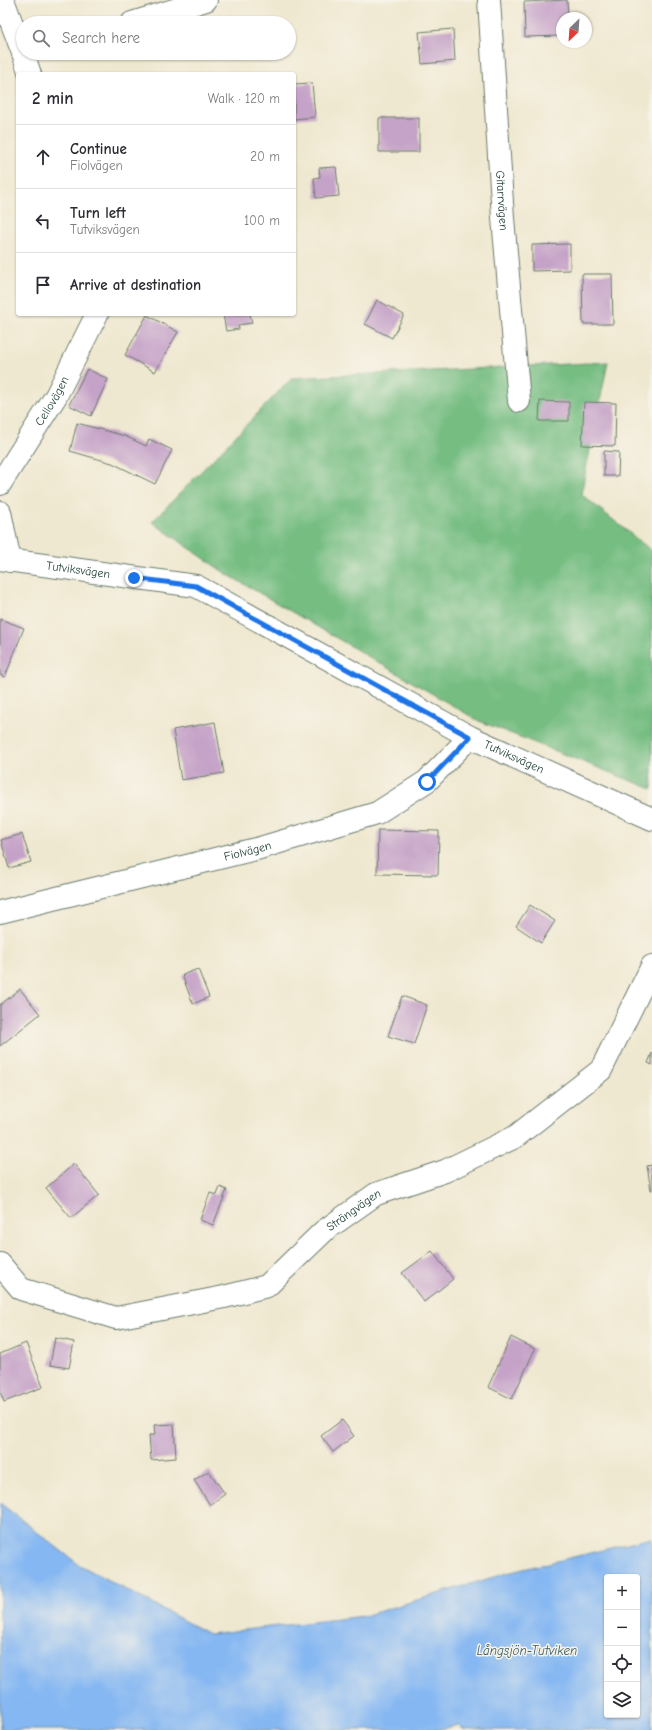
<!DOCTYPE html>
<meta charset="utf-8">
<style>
body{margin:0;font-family:"Comic Neue",sans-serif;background:#f7f7f7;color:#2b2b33}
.controls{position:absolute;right:12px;bottom:12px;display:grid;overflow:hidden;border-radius:4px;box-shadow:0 1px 3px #0004}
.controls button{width:36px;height:36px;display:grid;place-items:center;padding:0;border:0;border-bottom:1px solid #e1e1e2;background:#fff;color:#2b2b33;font:20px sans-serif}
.compass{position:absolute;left:556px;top:12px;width:36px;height:36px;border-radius:50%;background:#fff;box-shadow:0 1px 3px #0004;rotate:205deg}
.stop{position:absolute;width:12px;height:12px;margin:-9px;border:3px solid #1a73e8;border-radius:50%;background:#fff}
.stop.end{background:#1a73e8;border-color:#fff;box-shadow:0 1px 4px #0008}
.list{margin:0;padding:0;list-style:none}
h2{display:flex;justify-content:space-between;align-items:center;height:52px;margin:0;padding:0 16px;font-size:17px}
h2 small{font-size:13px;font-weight:400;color:#7c7c81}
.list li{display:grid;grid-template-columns:26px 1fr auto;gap:12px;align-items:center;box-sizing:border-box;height:64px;padding:0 16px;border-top:1px solid #e1e1e2}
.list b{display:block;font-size:15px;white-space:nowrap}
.list p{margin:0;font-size:13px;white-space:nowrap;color:#7c7c81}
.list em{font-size:13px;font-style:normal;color:#7c7c81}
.icon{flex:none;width:22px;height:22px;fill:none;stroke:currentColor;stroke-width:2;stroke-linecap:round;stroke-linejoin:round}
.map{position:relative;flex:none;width:652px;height:1730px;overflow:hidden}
.search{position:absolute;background:#fff;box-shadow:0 1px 3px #0004;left:16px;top:16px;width:280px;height:44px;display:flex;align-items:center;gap:10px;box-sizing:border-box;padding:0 14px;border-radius:22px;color:#7c7c81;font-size:15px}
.panel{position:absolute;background:#fff;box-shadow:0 1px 3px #0004;left:16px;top:72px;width:280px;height:244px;border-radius:4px}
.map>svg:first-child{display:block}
</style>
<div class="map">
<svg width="652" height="1730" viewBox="0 0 652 1730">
<rect width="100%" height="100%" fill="#f7f3e8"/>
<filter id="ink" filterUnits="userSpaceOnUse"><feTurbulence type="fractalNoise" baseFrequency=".025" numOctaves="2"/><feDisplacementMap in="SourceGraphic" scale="8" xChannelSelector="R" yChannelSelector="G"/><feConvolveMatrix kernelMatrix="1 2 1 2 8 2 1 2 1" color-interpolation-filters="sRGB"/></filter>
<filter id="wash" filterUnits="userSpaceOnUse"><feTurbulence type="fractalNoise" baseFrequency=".012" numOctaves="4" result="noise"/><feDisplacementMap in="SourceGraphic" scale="16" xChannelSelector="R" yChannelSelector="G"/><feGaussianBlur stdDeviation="0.9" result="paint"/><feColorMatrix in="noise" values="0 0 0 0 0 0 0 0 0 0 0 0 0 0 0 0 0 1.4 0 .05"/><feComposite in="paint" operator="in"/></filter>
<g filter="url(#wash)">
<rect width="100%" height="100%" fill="#efe8d0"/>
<path fill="#76bd82" stroke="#4a7d5b" d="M608,362L581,494L652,551V789L479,721L225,573L152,522L292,378Z"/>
<path fill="#85b7f2" stroke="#527a93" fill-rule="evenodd" d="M0,1503L78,1564L209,1634L364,1616L507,1573L652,1538V1730H464L459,1725L436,1730H0ZM607,1577H637V1715H607Z"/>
<g id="blocks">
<path fill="#c5a2c8" d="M567,0L568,18H562V36L525,37L524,2Z
M453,29L455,61L422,64L419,32Z
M312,83L315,117L294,119V84Z
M379,118H419V152H379Z
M336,167L339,196L316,198L314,178L320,177L319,168Z
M570,244V270L532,271V245Z
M582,274H612L613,324H583Z
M377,300L404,315L392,338L365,324Z
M223,314H250L252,323L238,325L239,329L226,331Z
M147,315L178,332L155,372L125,355Z
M87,369L108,379L91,416L69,405Z
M540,401L569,402V421H539Z
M584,402L616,403L615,446L582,445Z
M77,423L125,436L146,446L149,439L172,450L155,484L112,463L70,451Z
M604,451L619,452L618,476H604Z
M0,619L24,628L5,677L0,675Z
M215,722L224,773L181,780L173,730Z
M378,830L439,831L438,875L377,874Z
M22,834L31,862L9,868L1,840Z
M530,905L555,921L541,943L516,926Z
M198,969L209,997L193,1004L182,975Z
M20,989L40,1014L0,1046V1005Z
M402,996L427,1005L414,1044L388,1036Z
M652,1053V1065L648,1063Z
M74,1164L99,1195L71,1218L46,1188Z
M652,1165V1190H651L647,1166Z
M220,1187L227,1190L213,1225L200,1220L210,1193L217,1195Z
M432,1251L453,1279L424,1302L402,1273Z
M511,1337L535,1349L512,1399L488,1387Z
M55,1338L74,1342L69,1368L50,1365Z
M26,1343L43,1387L4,1402L0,1392V1354Z
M342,1420L354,1436L333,1452L321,1436Z
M174,1424L176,1458L151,1460L149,1435H155L154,1425Z
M209,1471L225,1494L210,1505L194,1480Z"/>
</g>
</g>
<g filter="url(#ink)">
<use href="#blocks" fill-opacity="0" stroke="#68796b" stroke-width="1"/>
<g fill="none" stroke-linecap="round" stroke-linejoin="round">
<g stroke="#68796b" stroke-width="24">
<g id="minor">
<path d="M3,0L23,53"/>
<path id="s1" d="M489,0L503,218L519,401"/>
<path d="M132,23L206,0"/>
<path d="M23,53L30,74"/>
<path id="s2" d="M0,484L56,396L97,314"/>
<path d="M0,512L10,561"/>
<path id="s3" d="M0,559L196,586L470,737L652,819"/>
<path id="s4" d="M0,912L260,848L377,813L427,781L470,737"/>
<path id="s5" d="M0,1264L21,1289L116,1318L224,1297L267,1286L324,1231L376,1194L445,1171L515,1137L601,1070L652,966"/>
</g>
</g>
<use href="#minor" stroke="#fff" stroke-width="22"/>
</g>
</g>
<g fill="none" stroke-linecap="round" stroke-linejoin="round" filter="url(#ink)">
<path stroke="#1a73e8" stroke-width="5" d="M134,578L196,586L470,737L427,782"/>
</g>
<g text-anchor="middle" stroke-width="3" stroke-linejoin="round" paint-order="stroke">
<g font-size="12" fill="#1f3d34" stroke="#f7f3e8">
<text dy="4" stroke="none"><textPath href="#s1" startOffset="201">Gitarrvägen</textPath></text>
<text dy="4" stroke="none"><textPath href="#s2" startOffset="98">Cellovägen</textPath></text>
<text dy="4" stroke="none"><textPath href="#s3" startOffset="79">Tutviksvägen</textPath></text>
<text dy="4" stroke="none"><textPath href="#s3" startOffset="559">Tutviksvägen</textPath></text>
<text dy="4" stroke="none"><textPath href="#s4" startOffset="255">Fiolvägen</textPath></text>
<text dy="4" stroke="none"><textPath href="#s5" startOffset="402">Strängvägen</textPath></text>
</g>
<g font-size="13" font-style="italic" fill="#385c64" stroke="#f7f3e8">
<text x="527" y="1655">Långsjön-Tutviken</text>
</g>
</g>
</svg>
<div class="controls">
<button>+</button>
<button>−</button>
<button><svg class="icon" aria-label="locate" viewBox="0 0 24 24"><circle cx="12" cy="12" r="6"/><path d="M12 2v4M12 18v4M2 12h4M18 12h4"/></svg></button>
<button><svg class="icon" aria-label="layers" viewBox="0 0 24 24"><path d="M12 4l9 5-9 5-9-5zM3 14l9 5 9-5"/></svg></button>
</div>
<svg class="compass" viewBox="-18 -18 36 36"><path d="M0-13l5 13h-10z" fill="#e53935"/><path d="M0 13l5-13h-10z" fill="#7c7c81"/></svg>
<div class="stop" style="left:427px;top:782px"></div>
<div class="stop end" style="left:134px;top:578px"></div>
<div class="search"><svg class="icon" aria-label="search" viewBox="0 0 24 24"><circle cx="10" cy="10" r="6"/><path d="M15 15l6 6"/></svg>Search here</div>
<section class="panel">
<h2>2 min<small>Walk · 120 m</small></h2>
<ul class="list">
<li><svg class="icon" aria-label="ahead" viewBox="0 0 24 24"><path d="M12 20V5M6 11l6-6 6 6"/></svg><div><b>Continue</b><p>Fiolvägen</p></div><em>20 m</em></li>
<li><svg class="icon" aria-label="left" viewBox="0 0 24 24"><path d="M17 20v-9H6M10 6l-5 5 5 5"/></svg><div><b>Turn left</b><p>Tutviksvägen</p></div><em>100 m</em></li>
<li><svg class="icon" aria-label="arrive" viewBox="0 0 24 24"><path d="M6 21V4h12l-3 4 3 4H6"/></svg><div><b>Arrive at destination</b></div></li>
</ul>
</section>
</div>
